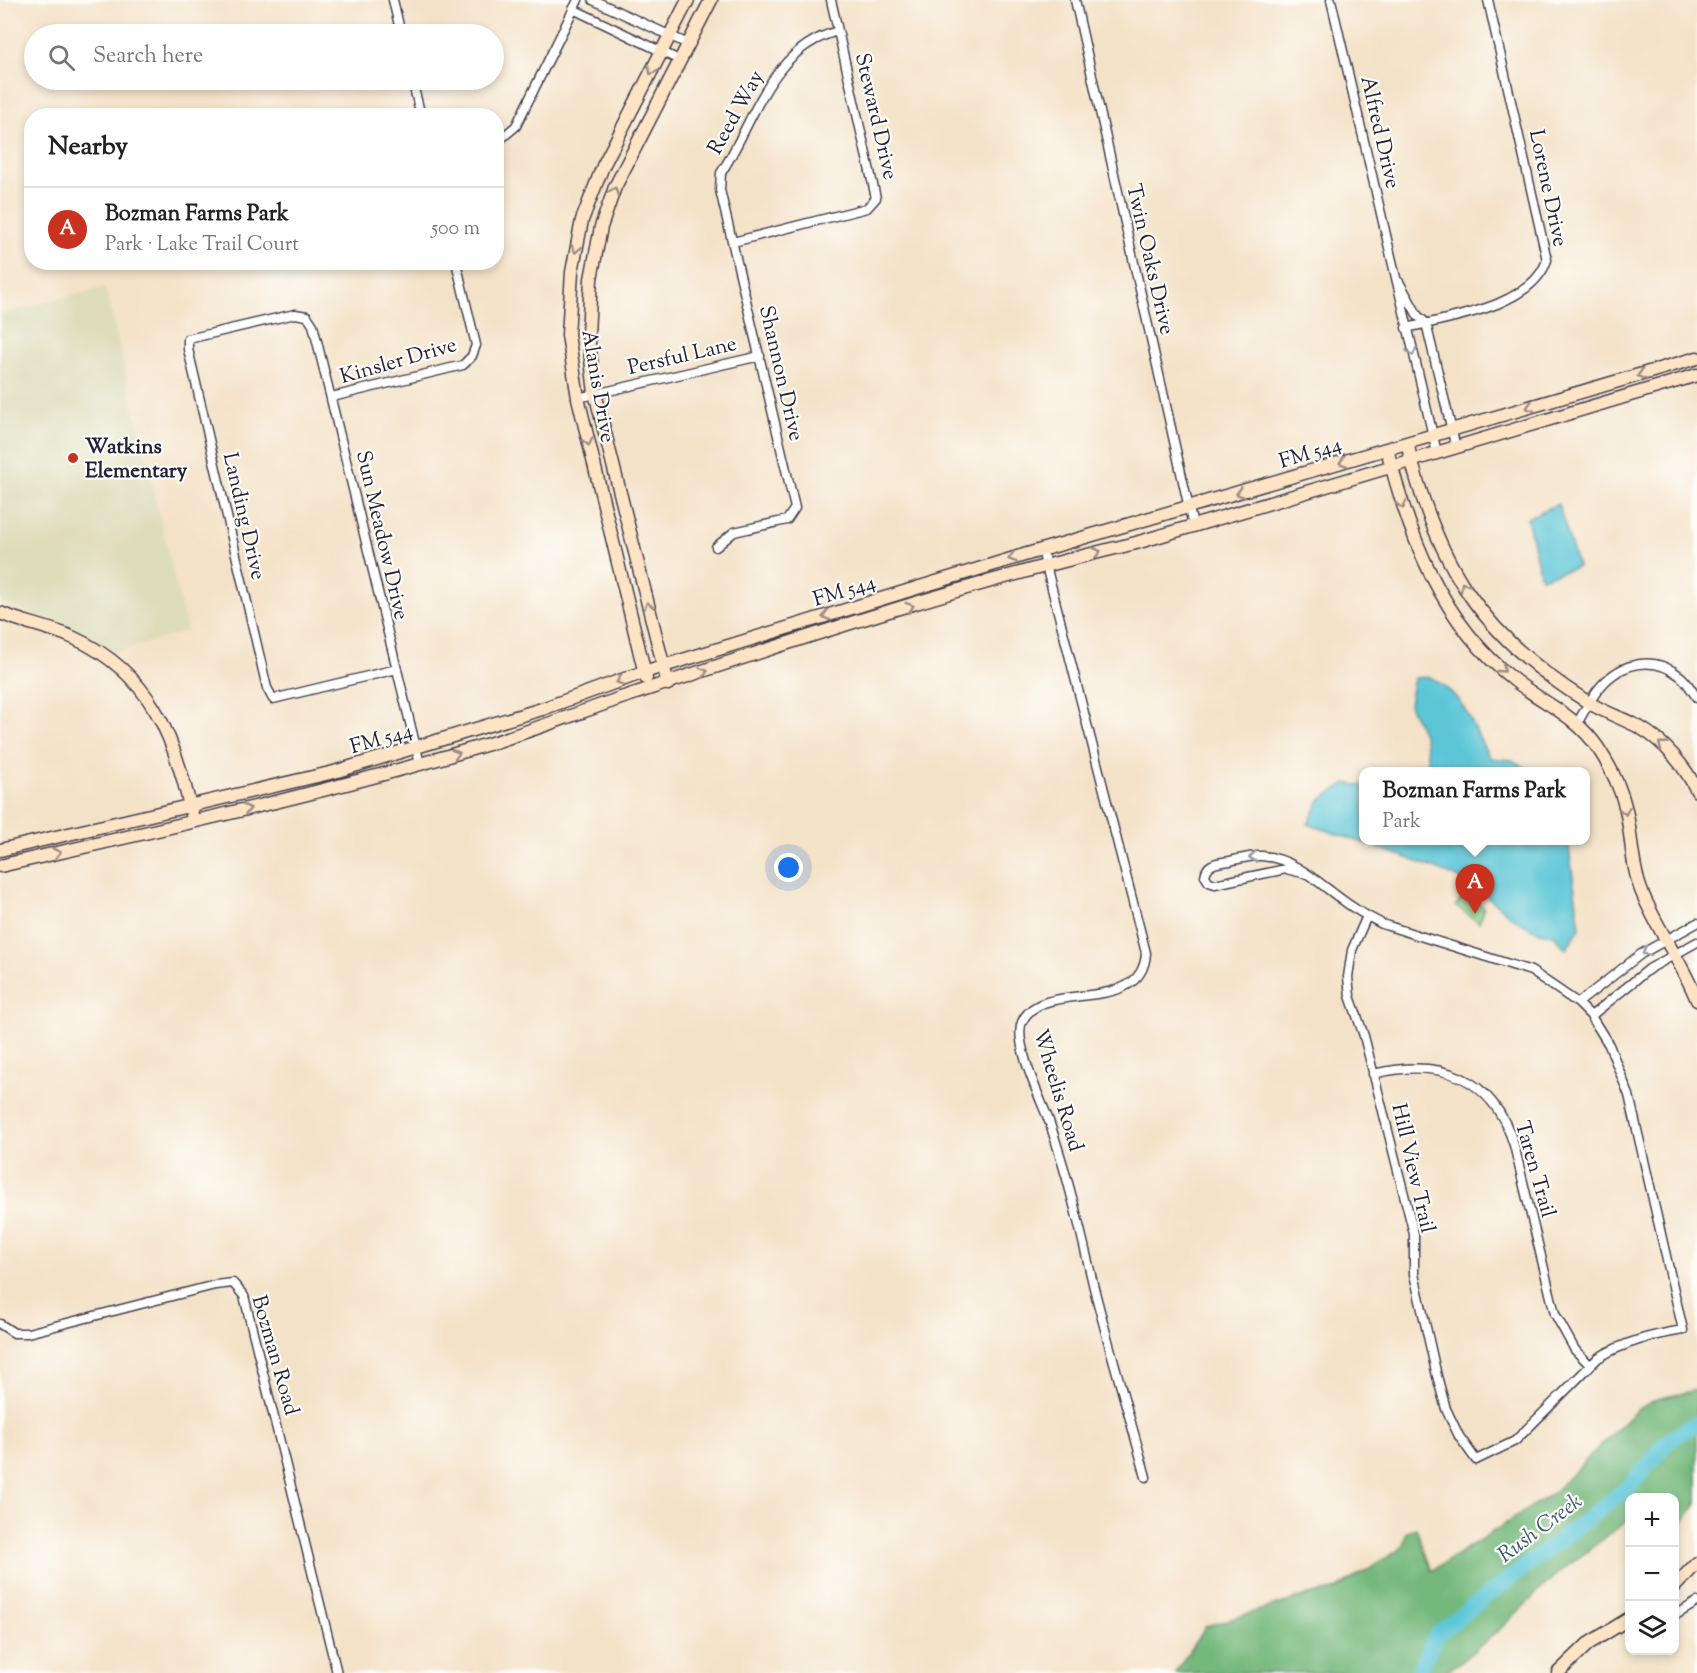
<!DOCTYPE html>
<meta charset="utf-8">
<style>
body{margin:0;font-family:"Sorts Mill Goudy",serif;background:#f6f6f6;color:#222}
.controls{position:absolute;right:18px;bottom:18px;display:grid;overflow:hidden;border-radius:12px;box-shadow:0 3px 9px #0003}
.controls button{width:54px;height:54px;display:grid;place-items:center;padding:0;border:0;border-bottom:2px solid #e0e0e0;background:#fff;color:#222;font:30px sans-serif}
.you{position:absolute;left:789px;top:868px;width:21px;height:21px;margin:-15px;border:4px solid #fff;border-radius:50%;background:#1a73e8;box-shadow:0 0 0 9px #1a73e833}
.badge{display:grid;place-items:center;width:39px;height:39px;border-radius:50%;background:#c8321e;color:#fff;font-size:20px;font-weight:700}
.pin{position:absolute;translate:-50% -50px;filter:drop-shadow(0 2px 3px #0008)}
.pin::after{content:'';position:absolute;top:32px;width:21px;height:18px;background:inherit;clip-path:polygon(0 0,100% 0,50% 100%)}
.popup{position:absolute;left:1359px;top:767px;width:231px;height:78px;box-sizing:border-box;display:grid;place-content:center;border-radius:12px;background:#fff;filter:drop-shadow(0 2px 4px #0005);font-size:20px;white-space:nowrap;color:#767676}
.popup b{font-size:22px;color:#222}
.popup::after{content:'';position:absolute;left:50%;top:100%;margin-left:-12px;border:12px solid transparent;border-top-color:#fff}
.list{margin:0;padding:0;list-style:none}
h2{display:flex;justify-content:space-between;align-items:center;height:78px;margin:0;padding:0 24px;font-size:26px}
h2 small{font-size:20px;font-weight:400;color:#767676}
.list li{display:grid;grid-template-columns:39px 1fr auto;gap:18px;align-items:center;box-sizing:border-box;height:84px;padding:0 24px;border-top:2px solid #e0e0e0}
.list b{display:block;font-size:22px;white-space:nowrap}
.list p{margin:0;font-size:20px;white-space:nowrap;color:#767676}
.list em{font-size:20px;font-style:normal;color:#767676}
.icon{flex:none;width:33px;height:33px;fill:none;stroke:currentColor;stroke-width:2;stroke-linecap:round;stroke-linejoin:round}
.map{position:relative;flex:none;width:1697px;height:1673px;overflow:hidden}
.search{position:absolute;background:#fff;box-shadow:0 3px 9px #0003;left:24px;top:24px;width:480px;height:66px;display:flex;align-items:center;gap:15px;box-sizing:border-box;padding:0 21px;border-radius:33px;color:#767676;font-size:22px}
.panel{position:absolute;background:#fff;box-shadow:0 3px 9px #0003;left:24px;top:108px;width:480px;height:162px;border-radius:24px}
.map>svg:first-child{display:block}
</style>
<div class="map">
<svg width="1697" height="1673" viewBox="0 0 1697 1673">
<rect width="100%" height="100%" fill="#fdfcf7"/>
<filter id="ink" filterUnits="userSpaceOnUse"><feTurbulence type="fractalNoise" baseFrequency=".0167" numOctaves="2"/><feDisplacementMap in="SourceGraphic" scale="12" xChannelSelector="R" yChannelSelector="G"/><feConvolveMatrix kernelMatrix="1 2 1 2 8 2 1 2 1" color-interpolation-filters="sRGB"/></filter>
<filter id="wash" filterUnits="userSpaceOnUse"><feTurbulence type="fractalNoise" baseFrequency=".008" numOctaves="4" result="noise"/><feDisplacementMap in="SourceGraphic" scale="24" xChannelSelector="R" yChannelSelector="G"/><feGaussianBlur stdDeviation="1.35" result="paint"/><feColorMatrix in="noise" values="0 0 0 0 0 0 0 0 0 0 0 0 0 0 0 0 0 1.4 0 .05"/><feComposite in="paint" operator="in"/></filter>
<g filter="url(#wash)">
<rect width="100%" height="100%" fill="#f4e2c8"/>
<path fill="#deddbb" d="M105,287L187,631L115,653L60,623L0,603V314Z"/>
<path fill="#90d892" stroke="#597d66" stroke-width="1.5" d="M1467,895L1484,907L1479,922L1455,906Z"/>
<path fill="#74b87c" stroke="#4b6d5c" stroke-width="1.5" d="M1697,1390V1502L1685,1520L1675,1528L1674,1498H1630L1629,1522L1627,1521L1556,1575L1497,1632L1458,1664L1442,1673H1175L1205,1627L1316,1593L1335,1590L1397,1551L1403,1545L1407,1531L1416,1528L1432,1571L1554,1492L1636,1410L1657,1399Z"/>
<path fill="#5cc6d7" stroke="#3f7489" stroke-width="1.5" d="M1558,504L1578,567L1541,578L1527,518Z
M1430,677C1471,701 1467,720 1490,758L1512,760L1532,771H1429L1425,738L1409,705L1414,678Z
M1346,783L1364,786V840L1568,841L1580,928L1566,949L1554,935C1510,929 1495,894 1460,879C1411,857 1358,842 1308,824L1320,800Z"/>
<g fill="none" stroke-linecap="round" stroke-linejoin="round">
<path stroke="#5cc6d7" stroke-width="16" d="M1418,1673L1437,1634L1629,1487L1668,1441L1697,1423"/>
</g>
</g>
<g filter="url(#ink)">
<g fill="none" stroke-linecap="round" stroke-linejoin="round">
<g stroke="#423f50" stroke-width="11">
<path id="street" d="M393,0L401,34
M593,0L688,44
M1075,0L1193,526
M1331,0L1437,453
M573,9L679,60
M412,80L421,116
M496,143L516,126L578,0
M733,242L867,208L876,198L831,0
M1399,282L1418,316L1426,323L1456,448
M1406,328C1448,318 1532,307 1547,260L1488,0
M332,397L463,365L472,356L476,345L456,262
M578,398L760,356
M716,547L734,532L787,520L795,508L720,190L721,173C755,120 770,49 838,31
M1042,550L1146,953C1142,1018 1041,977 1022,1022C1013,1042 1041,1100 1049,1121C1068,1176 1081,1232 1094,1288C1110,1351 1129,1414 1146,1477
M397,669L273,699L267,688L188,349V339L295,314L307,316L313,325L420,764
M1578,722C1585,710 1592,696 1601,686C1622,662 1654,655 1680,676C1687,681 1692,691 1697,698
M1307,874L1286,869L1215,884L1209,882L1205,876C1207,862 1218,863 1230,861C1240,859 1252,855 1262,856C1299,859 1324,889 1354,908C1363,914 1373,919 1382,924L1531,971L1578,1003L1591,1016L1609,1045L1629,1095L1683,1330C1653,1335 1624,1342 1598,1358L1515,1441L1476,1460L1459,1436L1446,1409L1437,1376L1414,1274V1234L1364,1036L1350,996L1348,977L1352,950L1367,916
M1578,1003L1641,954L1697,923
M1591,1016L1649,969L1697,942
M1373,1074C1439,1058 1492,1075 1514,1145L1555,1314L1575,1350L1590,1365
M0,1324L14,1333H28L215,1285L233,1283L244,1296L337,1673
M1674,1616L1697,1602"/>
</g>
<g stroke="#423f50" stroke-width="15">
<path id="secondary" d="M1407,443C1436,563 1480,635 1586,701C1603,712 1622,718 1639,727C1664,741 1685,766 1697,791
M1387,449C1409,536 1441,622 1514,680C1544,704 1576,715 1598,748C1610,766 1621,788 1626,810C1632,836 1631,864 1641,890C1656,928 1682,962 1697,1000
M0,613C24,623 50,627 74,638C151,673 175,738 192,815
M646,678L578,398L568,335L572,272L582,220L603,166L688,0
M668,684L595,393L588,334L591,279L601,227L615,187L711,0
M0,850L334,772L542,709L644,672L1024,555L1697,358
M0,866C166,828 332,792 495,742C539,728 581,712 624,697C793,641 963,584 1136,543L1697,375
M1674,1587L1697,1563
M1558,1673L1588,1644L1630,1618"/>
</g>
<use href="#street" stroke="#fff" stroke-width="8"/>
<use href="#secondary" stroke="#fee4c5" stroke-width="12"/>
</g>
<defs><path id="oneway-chevron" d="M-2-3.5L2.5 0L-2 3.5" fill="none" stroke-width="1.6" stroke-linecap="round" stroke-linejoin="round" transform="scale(1.5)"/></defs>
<g stroke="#9b8d87">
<use href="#oneway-chevron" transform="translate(652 71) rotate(117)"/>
<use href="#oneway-chevron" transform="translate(614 191) rotate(-69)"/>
<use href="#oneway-chevron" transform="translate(576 249) rotate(101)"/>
<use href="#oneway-chevron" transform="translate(1641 375) rotate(163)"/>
<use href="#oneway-chevron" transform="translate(1530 407) rotate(164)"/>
<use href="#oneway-chevron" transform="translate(588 442) rotate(77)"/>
<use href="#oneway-chevron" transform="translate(1343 462) rotate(163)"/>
<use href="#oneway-chevron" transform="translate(1240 493) rotate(164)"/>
<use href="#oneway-chevron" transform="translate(1402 505) rotate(74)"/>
<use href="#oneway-chevron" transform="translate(1097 552) rotate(-13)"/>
<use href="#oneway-chevron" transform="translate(1012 558) rotate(163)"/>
<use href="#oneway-chevron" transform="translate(1464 586) rotate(-123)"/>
<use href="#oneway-chevron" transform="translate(648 606) rotate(-104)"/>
<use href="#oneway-chevron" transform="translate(910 607) rotate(-17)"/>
<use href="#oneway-chevron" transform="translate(826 616) rotate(163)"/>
<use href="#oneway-chevron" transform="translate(1502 669) rotate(41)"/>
<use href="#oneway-chevron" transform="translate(704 672) rotate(-18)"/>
<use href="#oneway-chevron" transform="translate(620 681) rotate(160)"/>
<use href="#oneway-chevron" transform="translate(1662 745) rotate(-141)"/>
<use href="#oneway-chevron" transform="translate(456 754) rotate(-16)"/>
<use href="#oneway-chevron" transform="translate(247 809) rotate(-13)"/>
<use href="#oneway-chevron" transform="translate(1625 811) rotate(78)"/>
<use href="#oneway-chevron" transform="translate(57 853) rotate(-13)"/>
</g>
<g stroke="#9c9ca7">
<use href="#oneway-chevron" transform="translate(1412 352) rotate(76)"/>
<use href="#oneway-chevron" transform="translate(1253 857) rotate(173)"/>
<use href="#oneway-chevron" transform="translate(1646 952) rotate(148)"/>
</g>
</g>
<circle fill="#c8321e" stroke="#fdfcf7" stroke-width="2" cx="73" cy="458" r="6"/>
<g text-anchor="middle" stroke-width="4.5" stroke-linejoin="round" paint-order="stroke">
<g font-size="21" fill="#22223b" stroke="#fdfcf7">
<text transform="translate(735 112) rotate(-61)" y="7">Reed Way</text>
<text transform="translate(877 116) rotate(77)" y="7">Steward Drive</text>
<text transform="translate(1381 132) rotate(77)" y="7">Alfred Drive</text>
<text transform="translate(1549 188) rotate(78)" y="7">Lorene Drive</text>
<text transform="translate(1151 259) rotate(77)" y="7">Twin Oaks Drive</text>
<text transform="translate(682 355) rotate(-13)" y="7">Persful Lane</text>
<text transform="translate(398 360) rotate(-16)" y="7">Kinsler Drive</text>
<text transform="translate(782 373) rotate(77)" y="7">Shannon Drive</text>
<text transform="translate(599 386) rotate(80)" y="7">Alanis Drive</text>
<text transform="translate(1310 452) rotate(-17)" y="7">FM 544</text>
<text transform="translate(245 516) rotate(77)" y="7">Landing Drive</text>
<text transform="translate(383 535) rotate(77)" y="7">Sun Meadow Drive</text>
<text transform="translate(844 590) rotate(-17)" y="7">FM 544</text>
<text transform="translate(381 738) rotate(-16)" y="7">FM 544</text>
<text transform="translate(1059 1090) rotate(73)" y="7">Wheelis Road</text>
<text transform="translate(1414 1168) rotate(77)" y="7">Hill View Trail</text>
<text transform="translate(1536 1169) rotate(74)" y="7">Taren Trail</text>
<text transform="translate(276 1355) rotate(74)" y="7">Bozman Road</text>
</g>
<g font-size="21" font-weight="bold" fill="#22223b" stroke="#fdfcf7" text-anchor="start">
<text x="85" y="453">Watkins<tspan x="85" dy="24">Elementary</tspan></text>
</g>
<g font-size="22" font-style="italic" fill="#365b72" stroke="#fdfcf7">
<text transform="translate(1539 1527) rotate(-37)" y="8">Rush Creek</text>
</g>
</g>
</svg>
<div class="controls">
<button>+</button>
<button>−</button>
<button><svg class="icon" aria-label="layers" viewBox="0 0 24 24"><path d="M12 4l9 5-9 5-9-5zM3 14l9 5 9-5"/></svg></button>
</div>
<div class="you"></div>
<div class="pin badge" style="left:1475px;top:914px">A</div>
<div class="popup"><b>Bozman Farms Park</b>Park</div>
<div class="search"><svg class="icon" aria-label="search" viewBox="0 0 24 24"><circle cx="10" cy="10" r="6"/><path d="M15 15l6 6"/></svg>Search here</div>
<section class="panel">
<h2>Nearby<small></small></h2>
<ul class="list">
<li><span class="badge">A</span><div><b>Bozman Farms Park</b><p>Park · Lake Trail Court</p></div><em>500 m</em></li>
</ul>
</section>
</div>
